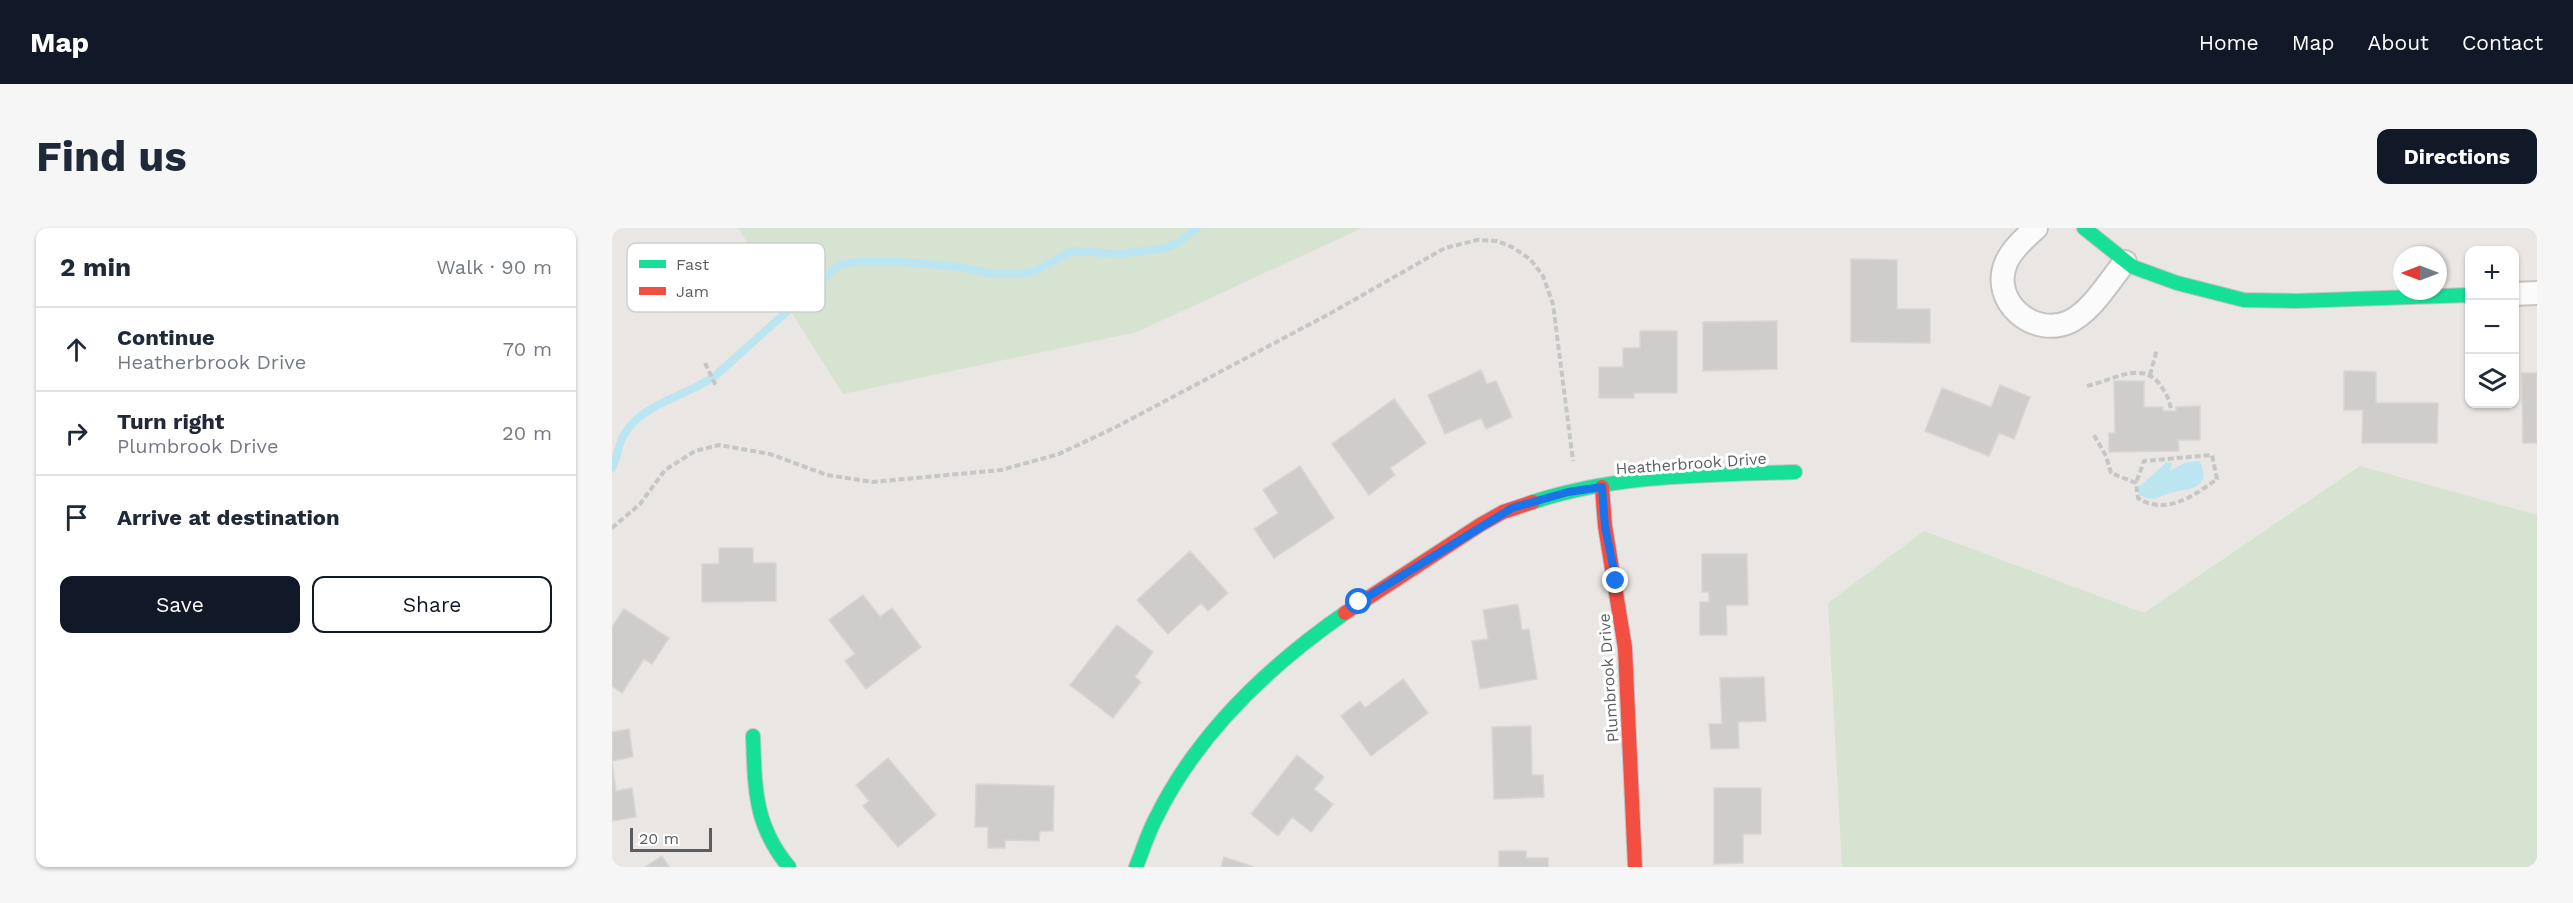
<!DOCTYPE html>
<meta charset="utf-8">
<style>
body{margin:0;font-family:"Work Sans",sans-serif;background:#f6f6f7;color:#1f2937}
.controls{position:absolute;right:18px;top:18px;display:grid;overflow:hidden;border-radius:12px;box-shadow:0 2px 4px #0004}
.controls button{width:54px;height:54px;display:grid;place-items:center;padding:0;border:0;border-bottom:2px solid #e0e1e3;background:#fff;color:#1f2937;font:30px sans-serif}
.compass{position:absolute;left:1781px;top:18px;width:54px;height:54px;border-radius:50%;background:#fff;box-shadow:0 2px 4px #0004;rotate:270deg}
.scale{position:absolute;left:18px;bottom:15px;width:82px;box-sizing:border-box;padding-left:6px;border:3px solid #5a5e60;border-top:0;font-size:16px;line-height:21px;white-space:nowrap;color:#5a5e60;-webkit-text-stroke:4px #fff;paint-order:stroke}
.stop{position:absolute;width:18px;height:18px;margin:-14px;border:4px solid #1a73e8;border-radius:50%;background:#fff}
.stop.end{background:#1a73e8;border-color:#fff;box-shadow:0 2px 6px #0008}
.list{margin:0;padding:0;list-style:none}
h2{display:flex;justify-content:space-between;align-items:center;height:78px;margin:0;padding:0 24px;font-size:26px}
h2 small{font-size:20px;font-weight:400;color:#747a83}
.list li{display:grid;grid-template-columns:39px 1fr auto;gap:18px;align-items:center;box-sizing:border-box;height:84px;padding:0 24px;border-top:2px solid #e0e1e3}
.list b{display:block;font-size:22px;white-space:nowrap}
.list p{margin:0;font-size:20px;white-space:nowrap;color:#747a83}
.list em{font-size:20px;font-style:normal;color:#747a83}
.actions{display:flex;gap:12px;padding:18px 24px}
.actions a{flex:1;padding:14px 0;border:2px solid #111827;border-radius:12px;text-align:center;font-size:21px;color:#111827}
.actions .main{background:#111827;color:#fff}
.icon{flex:none;width:33px;height:33px;fill:none;stroke:currentColor;stroke-width:2;stroke-linecap:round;stroke-linejoin:round}
.map{position:relative;flex:none;width:1925px;height:639px;overflow:hidden;border-radius:12px}
header{display:flex;align-items:center;gap:36px;box-sizing:border-box;height:84px;padding:0 30px;background:#111827;color:#fff}
header strong{font-size:28px}
nav{display:flex;gap:33px;margin-inline-start:auto;font-size:21px}
.intro{display:flex;align-items:center;justify-content:space-between;box-sizing:border-box;height:144px;padding:0 36px}
h1{margin:0;font-size:42px}
.button{padding:15px 27px;border-radius:12px;background:#111827;color:#fff;font-size:21px;font-weight:700}
main{display:flex;gap:36px;padding:0 36px}
aside{flex:1;background:#fff;border-radius:12px;box-shadow:0 2px 4px #0004}
.map>svg:first-child{display:block}
</style>
<header>
<strong>Map</strong>
<nav><a>Home</a><a>Map</a><a>About</a><a>Contact</a></nav>
</header>
<div class="intro"><h1>Find us</h1><a class="button">Directions</a></div>
<main>
<aside>
<h2>2 min<small>Walk · 90 m</small></h2>
<ul class="list">
<li><svg class="icon" aria-label="ahead" viewBox="0 0 24 24"><path d="M12 20V5M6 11l6-6 6 6"/></svg><div><b>Continue</b><p>Heatherbrook Drive</p></div><em>70 m</em></li>
<li><svg class="icon" aria-label="right" viewBox="0 0 24 24"><path d="M7 20v-9h11M14 6l5 5-5 5"/></svg><div><b>Turn right</b><p>Plumbrook Drive</p></div><em>20 m</em></li>
<li><svg class="icon" aria-label="arrive" viewBox="0 0 24 24"><path d="M6 21V4h12l-3 4 3 4H6"/></svg><div><b>Arrive at destination</b></div></li>
</ul>
<div class="actions"><a class="main">Save</a><a>Share</a></div>
</aside>
<div class="map">
<svg width="1925" height="639" viewBox="0 0 1925 639">
<rect width="100%" height="100%" fill="#e9e6e3"/>
<path fill="#d6e3d0" d="M126,0H750L525,104L231,166Z
M1748,238L1925,287V639H1230L1216,375L1312,303L1532,385Z"/>
<path fill="#bbe5f0" d="M1584,233L1588,234C1598,255 1585,261 1566,263C1551,265 1540,278 1526,265L1527,259L1555,234L1560,235L1557,243L1573,235Z"/>
<g fill="none" stroke-linecap="round" stroke-linejoin="round">
<path stroke="#bbe5f0" stroke-width="8" d="M0,240C6,229 6,215 13,205C33,174 75,168 103,148L227,37L245,34H290L340,38L383,46H410L423,43L460,23L509,26L553,20L567,14L585,0"/>
</g>
<path fill="#cfcdcc" stroke="#d8d5d2" stroke-width="1.5" d="M1239,31L1285,32V81H1318V115L1239,114Z
M1165,93V141L1091,143V94Z
M1028,103H1065V165H1022V170H987V139H1011V120H1028Z
M869,142L875,156L884,153L900,189L874,201L869,190L833,206L816,167Z
M1732,143L1764,144V175H1826L1825,215H1750L1751,182H1732Z
M1910,145H1925V215H1911Z
M1502,153H1532V179H1551V183H1564V179L1588,178V212H1566L1567,223L1497,224V205H1503Z
M1388,157L1418,169L1402,211L1387,205L1377,228L1313,203L1330,160L1379,179Z
M782,171L814,215L778,240L783,247L757,267L720,216Z
M688,238L722,290L662,330L642,301L666,285L651,262Z
M107,320H141V335H164V373L90,374V336H107Z
M578,323L616,365L596,383L589,375L556,406L525,372Z
M1090,326H1135L1136,377H1114L1115,407H1088V374H1097V364H1090Z
M251,367L268,389L280,380L309,419L254,461L233,433L243,426L217,392Z
M906,376L910,402L917,401L925,451L868,461L860,413L876,411L871,382Z
M12,381L57,410L40,436L32,431L10,465L0,458V399Z
M505,397L541,424L523,449L529,454L501,490L458,457Z
M1152,449L1154,493L1126,494L1127,520L1099,521L1097,496H1110L1108,450Z
M791,451L816,485L759,528L729,488L748,473L753,480Z
M919,498L920,547H931L932,569L882,571L880,499Z
M17,501L21,529L0,533V504Z
M685,527L712,549L702,561L721,576L699,604L680,589L666,608L639,586Z
M276,530L324,587L286,619L251,578L257,573L244,557Z
M0,534L4,563L20,560L24,589L0,593Z
M364,556L442,558L441,603H428L427,613L393,612V620H376V599H363Z
M1102,560H1149V606H1131V635L1102,636Z
M887,623H914V630H936V639H887Z
M50,628L57,639H33Z
M612,629L642,639H609Z"/>
<g fill="none" stroke-linecap="round" stroke-linejoin="round">
<g stroke="#c5c4c3" stroke-width="26">
<path id="street" d="M1424,0C1413,10 1400,21 1394,35C1378,73 1421,110 1457,94C1480,83 1497,53 1513,34
M1902,66L1925,65"/>
</g>
<g stroke="#c3c3c3" stroke-width="16">
<path id="fast" d="M1472,0L1521,39L1565,55L1632,72L1684,73L1858,67
M921,274C1005,246 1096,247 1183,244
M141,508C143,560 142,597 177,639
M524,639C531,622 536,604 545,588C586,505 657,438 733,385"/>
</g>
<g stroke="#c3c3c3" stroke-width="16">
<path id="jam" d="M990,259L993,298L1013,420L1023,639
M733,385L868,297L891,284L921,274"/>
</g>
<path stroke="#c4c7c5" stroke-width="4" stroke-dasharray="6 3" stroke-linecap="butt" d="M93,135L104,158
M1538,147L1545,121
M1475,158C1502,152 1533,130 1551,161C1556,169 1558,174 1559,183
M1482,207L1494,228L1499,245L1524,255L1526,270C1553,288 1582,268 1605,251L1600,227L1532,233L1524,255
M0,300L28,276L53,242L83,223L107,217L158,226L215,247L261,254L389,242L447,226L504,199L719,85L833,20L865,12L885,13L900,19L918,31L931,48L941,76L961,233"/>
<use href="#street" stroke="#fcfbfb" stroke-width="22"/>
<use href="#fast" stroke="#16e098" stroke-width="14"/>
<use href="#jam" stroke="#f24e42" stroke-width="14"/>
</g>
<g fill="none" stroke-linecap="round" stroke-linejoin="round">
<path stroke="#1a73e8" stroke-width="8" d="M747,374L900,280L956,264L990,259L993,298L1004,353"/>
</g>
<g text-anchor="middle" stroke-width="6" stroke-linejoin="round" paint-order="stroke">
<g font-size="16" fill="#5a5e60" stroke="#fff">
<text transform="translate(1079 235) rotate(-4)" y="6">Heatherbrook Drive</text>
<text transform="translate(996 450) rotate(-94)" y="6">Plumbrook Drive</text>
</g>
</g>
<rect x="15" y="15" width="198" height="69" rx="9" fill="#fff" stroke="#cecfcf" stroke-width="1.5"/>
<rect x="27" y="32" width="27" height="8" fill="#16e098"/>
<rect x="27" y="59" width="27" height="8" fill="#f24e42"/>
<g font-size="16" fill="#5a5e60">
<text x="64" y="42">Fast</text>
<text x="64" y="69">Jam</text>
</g>
</svg>
<div class="controls">
<button>+</button>
<button>−</button>
<button><svg class="icon" aria-label="layers" viewBox="0 0 24 24"><path d="M12 4l9 5-9 5-9-5zM3 14l9 5 9-5"/></svg></button>
</div>
<svg class="compass" viewBox="-18 -18 36 36"><path d="M0-13l5 13h-10z" fill="#e53935"/><path d="M0 13l5-13h-10z" fill="#747a83"/></svg>
<div class="scale">20 m</div>
<div class="stop" style="left:747px;top:374px"></div>
<div class="stop end" style="left:1004px;top:353px"></div>
</div>
</main>
